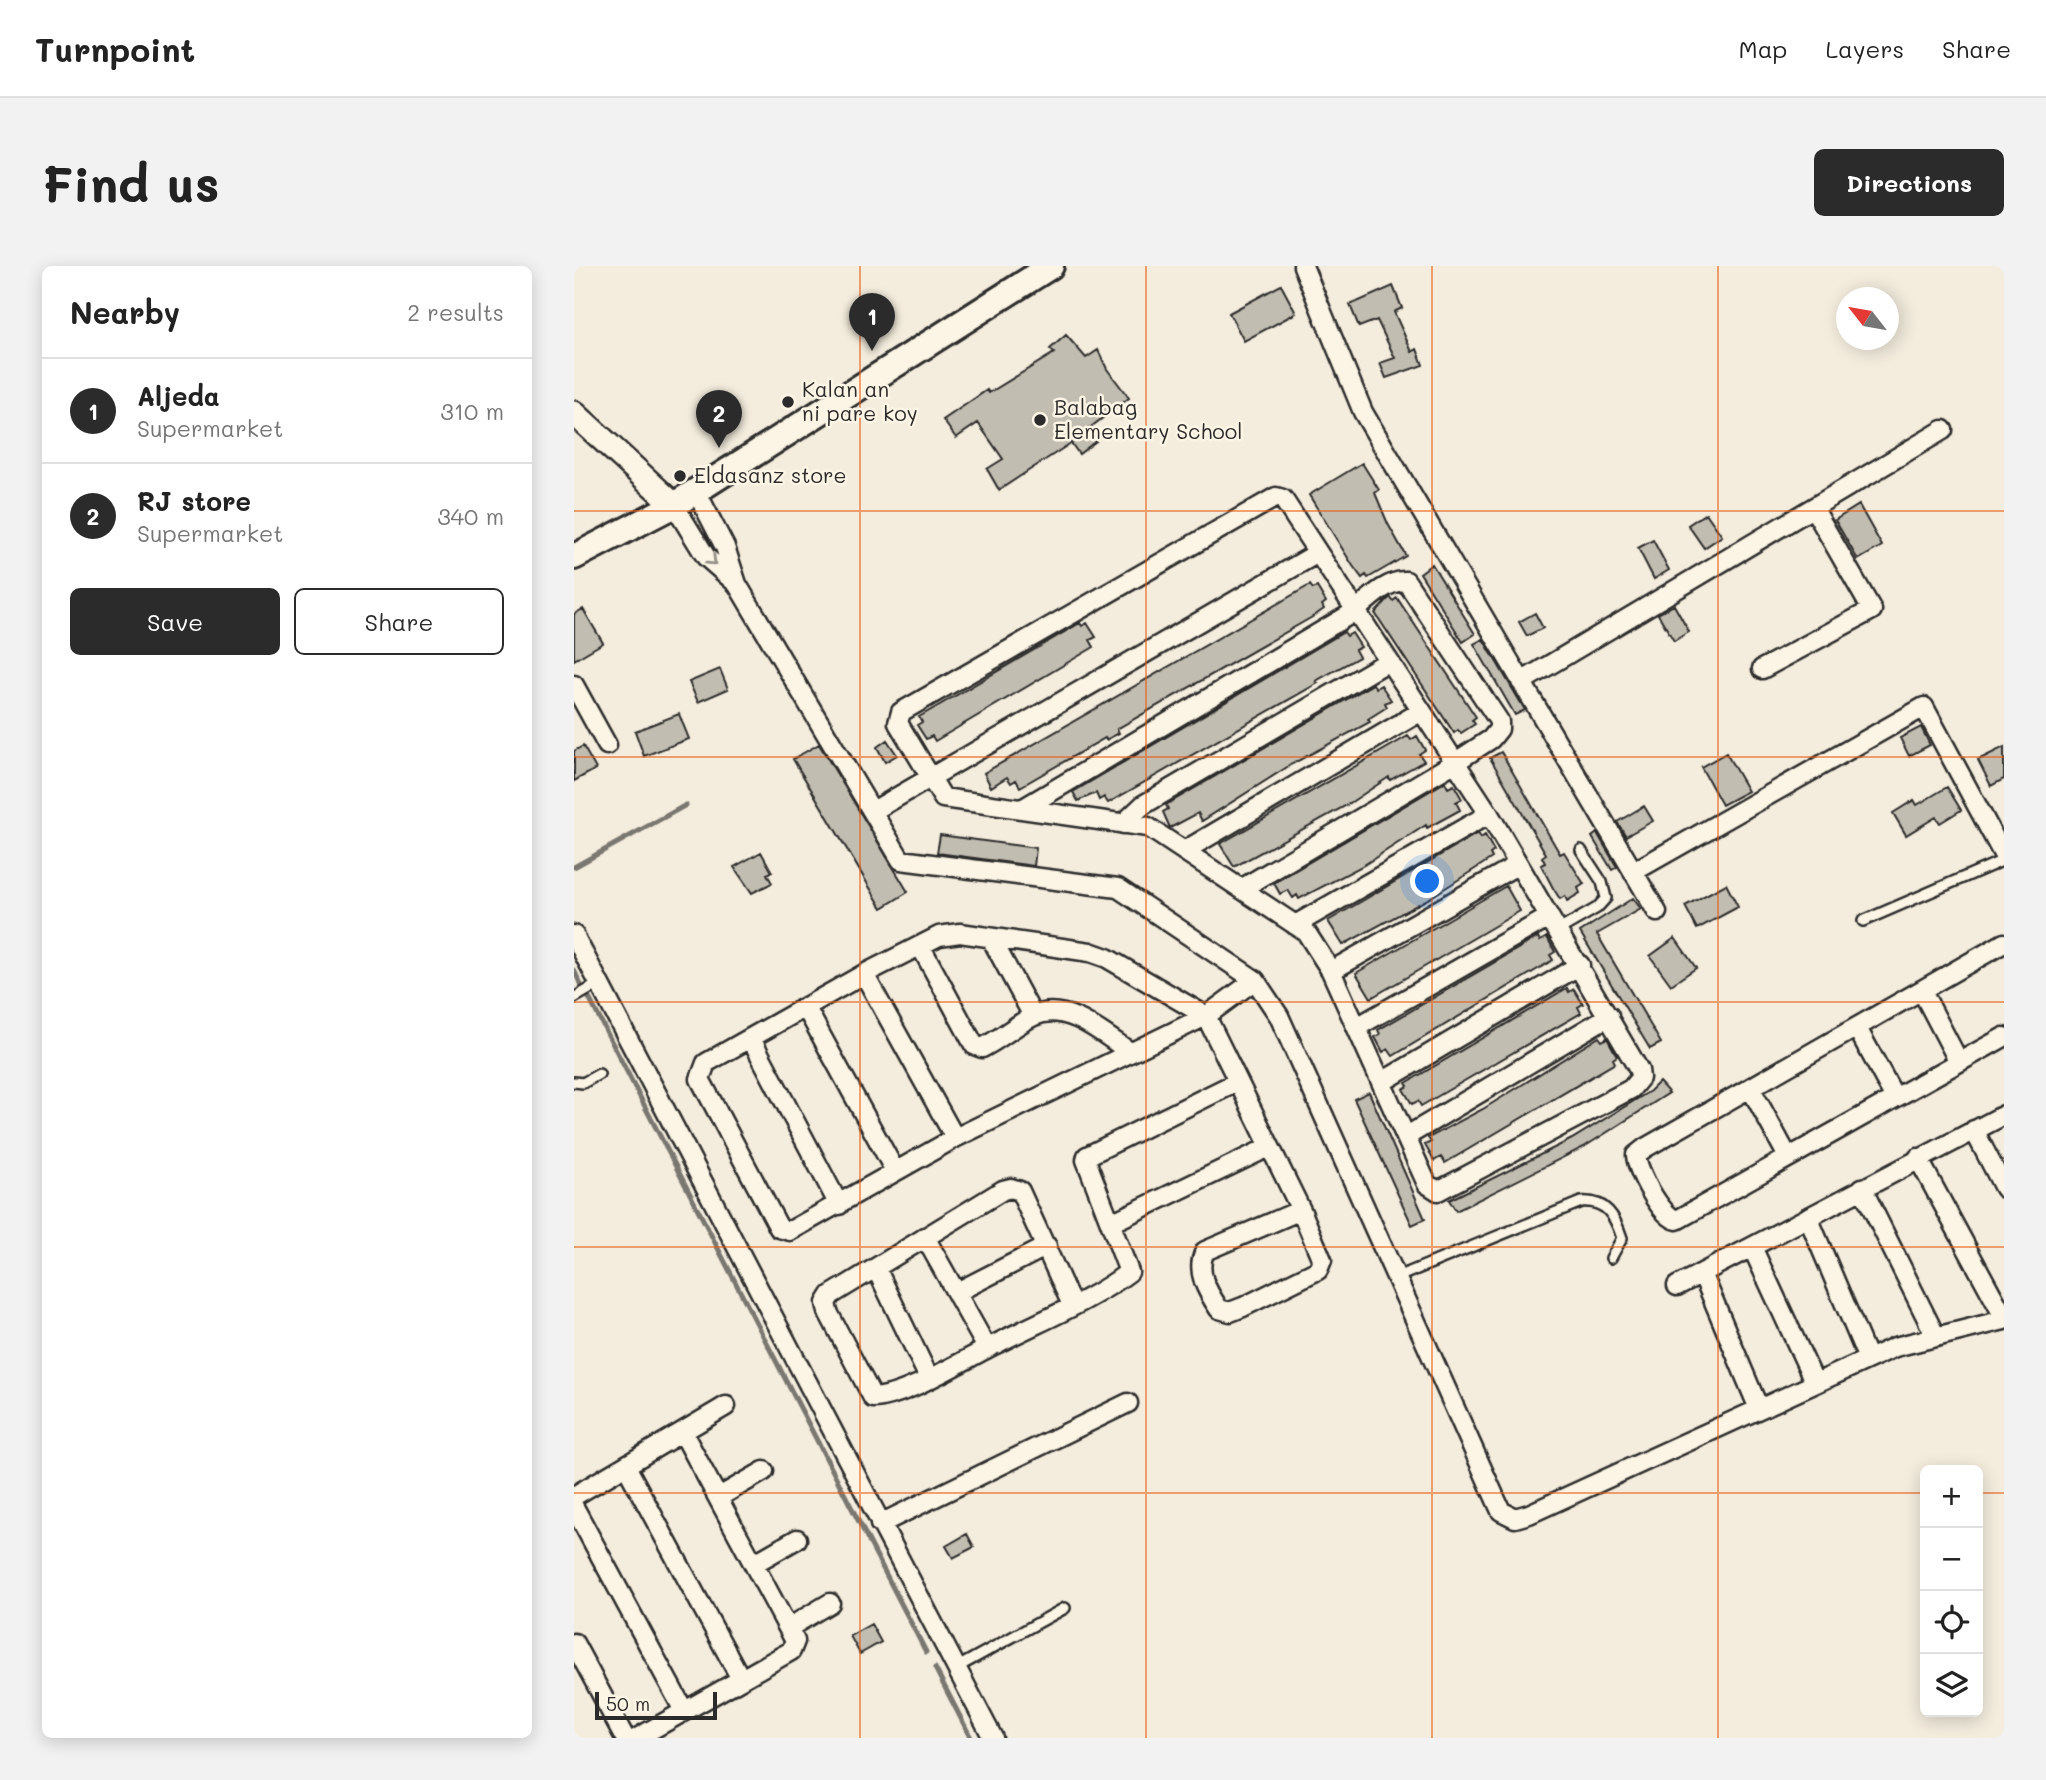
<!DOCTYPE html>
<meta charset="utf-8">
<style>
body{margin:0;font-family:Mali,sans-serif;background:#f2f2f2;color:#222}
.controls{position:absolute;right:21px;bottom:21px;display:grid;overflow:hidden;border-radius:10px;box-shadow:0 4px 18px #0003}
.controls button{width:63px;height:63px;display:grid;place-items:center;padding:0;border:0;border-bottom:2px solid #e0e0e0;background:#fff;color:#222;font:35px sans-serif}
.compass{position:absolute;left:1262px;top:21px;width:63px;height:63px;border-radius:50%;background:#fff;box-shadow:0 4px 18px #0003;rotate:301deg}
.scale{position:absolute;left:21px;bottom:18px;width:122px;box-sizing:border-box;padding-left:7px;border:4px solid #2b2b2b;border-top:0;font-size:19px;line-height:24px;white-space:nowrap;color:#2b2b2b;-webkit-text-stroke:5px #fcf5e5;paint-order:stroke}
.you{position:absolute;left:854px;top:616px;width:24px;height:24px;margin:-18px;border:5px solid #fff;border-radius:50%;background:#1a73e8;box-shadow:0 0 0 10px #1a73e833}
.badge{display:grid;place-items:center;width:46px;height:46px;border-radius:50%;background:#2b2b2b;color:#fff;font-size:23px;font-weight:700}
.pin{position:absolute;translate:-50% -58px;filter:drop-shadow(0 2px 4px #0008)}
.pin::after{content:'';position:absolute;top:37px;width:24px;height:21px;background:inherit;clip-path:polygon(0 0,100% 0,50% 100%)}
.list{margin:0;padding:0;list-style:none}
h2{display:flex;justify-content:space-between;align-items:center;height:91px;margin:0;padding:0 28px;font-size:30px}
h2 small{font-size:23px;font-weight:400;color:#767676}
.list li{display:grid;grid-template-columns:46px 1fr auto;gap:21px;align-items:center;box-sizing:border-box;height:105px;padding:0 28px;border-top:2px solid #e0e0e0}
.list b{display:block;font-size:26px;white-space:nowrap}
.list p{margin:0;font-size:23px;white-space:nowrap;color:#767676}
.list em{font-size:23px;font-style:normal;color:#767676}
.actions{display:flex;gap:14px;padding:21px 28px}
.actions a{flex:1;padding:16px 0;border:2px solid #2b2b2b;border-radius:10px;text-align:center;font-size:24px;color:#2b2b2b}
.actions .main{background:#2b2b2b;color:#fff}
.icon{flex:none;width:38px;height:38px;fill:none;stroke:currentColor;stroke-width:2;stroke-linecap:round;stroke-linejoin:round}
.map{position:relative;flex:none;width:1430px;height:1472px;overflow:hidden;border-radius:10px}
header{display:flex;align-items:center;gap:42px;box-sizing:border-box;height:98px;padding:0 35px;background:#fff;border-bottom:2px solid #e0e0e0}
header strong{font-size:33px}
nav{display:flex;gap:38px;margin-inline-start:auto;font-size:24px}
.intro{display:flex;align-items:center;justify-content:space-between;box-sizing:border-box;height:168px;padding:0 42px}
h1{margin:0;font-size:49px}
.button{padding:18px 32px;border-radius:10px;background:#2b2b2b;color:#fff;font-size:24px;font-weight:700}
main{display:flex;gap:42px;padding:0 42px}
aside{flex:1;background:#fff;border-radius:10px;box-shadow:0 4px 18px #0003}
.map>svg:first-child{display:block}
</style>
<header>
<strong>Turnpoint</strong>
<nav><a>Map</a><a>Layers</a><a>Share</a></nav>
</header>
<div class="intro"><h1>Find us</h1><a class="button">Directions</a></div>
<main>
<aside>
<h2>Nearby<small>2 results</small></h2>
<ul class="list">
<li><span class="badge">1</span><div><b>Aljeda</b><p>Supermarket</p></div><em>310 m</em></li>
<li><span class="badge">2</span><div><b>RJ store</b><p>Supermarket</p></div><em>340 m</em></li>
</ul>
<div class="actions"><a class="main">Save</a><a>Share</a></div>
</aside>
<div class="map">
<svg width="1430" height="1472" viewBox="0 0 1430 1472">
<rect width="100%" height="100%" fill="#f4edde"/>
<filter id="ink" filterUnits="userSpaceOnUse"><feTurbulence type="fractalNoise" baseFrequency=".0143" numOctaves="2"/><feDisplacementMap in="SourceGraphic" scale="14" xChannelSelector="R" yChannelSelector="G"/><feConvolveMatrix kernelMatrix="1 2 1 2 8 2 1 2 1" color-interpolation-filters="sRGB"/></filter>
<g filter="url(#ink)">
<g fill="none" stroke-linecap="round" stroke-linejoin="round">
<path stroke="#7a7771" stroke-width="5" d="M0,601L112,539
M0,704L7,719
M15,732L352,1386
M361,1402L397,1472"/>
</g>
<path fill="#c2bdb1" stroke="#2b2b2b" stroke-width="2" d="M707,19L722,47L670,75L655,47Z
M819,20L828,42L820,46L838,86L843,83L849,99L812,112L806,97L821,92L803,54L785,61L776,39Z
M492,69L512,92L524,84L533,103L555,132L513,164L522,175L505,188L497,177L425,224L413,203L429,193L404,157L382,172L369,154L413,124L415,127L480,87L476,83Z
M788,197L805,224L801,227L814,258L832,290L794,312L792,309L788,312L779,300L735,229Z
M1285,239L1308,280L1284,294L1261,254Z
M1132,247L1148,270L1130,282L1114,259Z
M1079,274L1095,304L1080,313L1064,282Z
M858,298L901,368L889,376L846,307Z
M736,319L739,323L743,321L752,336L748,339L750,343L740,350L543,463L545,467L532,474L531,472L446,521L442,514L437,517L433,511L417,521L410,507Z
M816,331L819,335L823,332L902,451L898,454L901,458L887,467L884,464L880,467L801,347Z
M1100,339L1115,366L1100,375L1084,348Z
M9,343L29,377L0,394V348Z
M961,347L969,362L953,370L945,356Z
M506,357L508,360L513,357L522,371L516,374L520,381L361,475L358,470L352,473L343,459L348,456L345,451Z
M770,366L773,370L778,367L787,381L781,384L785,391L742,415L744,417L534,537L530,531L525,534L522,527L504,535L499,526Z
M909,373L951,444L941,449L900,378Z
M146,403L154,423L124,436L115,416Z
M799,418L802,422L807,419L817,434L811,437L813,441L794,453L796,456L718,498L628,555L624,547L596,562L589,546L594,543L592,539Z
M105,448L115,473L70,490L61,465Z
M1347,461L1356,479L1335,490L1326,472Z
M834,470L837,474L843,470L851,484L845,488L850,495L816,514L815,511L773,539L660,601L646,578Z
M313,474L323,489L311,496L303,481Z
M245,478L334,626L308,642L219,493Z
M9,480L22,503L0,515V485Z
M1430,481V513L1417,520L1404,494Z
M927,486L986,588L990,586L1010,618L1004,622L1006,627L993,635L991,630L986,633L979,622L967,599L971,597L968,591L972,588L916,492Z
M1152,487L1174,525L1148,539L1127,501Z
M871,516L874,522L880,519L888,533L882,536L886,544L853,562L852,559L790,599L725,633L723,629L719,632L714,624L706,628L700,617Z
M1373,521L1387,544L1366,557L1362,551L1332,569L1319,547L1340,534L1343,539Z
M1070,540L1079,555L1052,570L1043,556Z
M904,567L907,572L911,569L920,585L916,588L918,592L856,632L769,679L754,655Z
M1023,567L1043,601L1038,604L1018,571Z
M366,569L462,582L460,600L363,587Z
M187,586L198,606L193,608L198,617L178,627L160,601Z
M1152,618L1164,641L1123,663L1111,640Z
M932,620L946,645L797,732L782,707Z
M1059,632L1067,643L1023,668L1087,777L1076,783L1006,666Z
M964,671L966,675L973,671L981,686L976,689L979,694L819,790L814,783L809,786L801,771L806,768L804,764Z
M1101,672L1122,702L1097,719L1076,690Z
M993,722L995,726L1000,723L1009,738L1004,741L1007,747L847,840L844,835L838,838L829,823L834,820L832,817Z
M1025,771L1028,775L1033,772L1043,790L1039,793L1041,797L871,897L867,891L860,895L851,879L857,876L854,872L909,843Z
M1085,816L1095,827L1010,881L882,945L875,934L998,873L1076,825Z
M795,826L851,953L838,959L780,833Z
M393,1268L400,1281L379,1292L372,1280Z
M297,1358L307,1376L286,1388L276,1370Z"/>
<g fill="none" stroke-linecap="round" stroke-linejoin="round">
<g stroke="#2b2b2b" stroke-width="14">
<path id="service" d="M1289,655L1430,594
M983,665L1023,642L1032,632L1028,616L1007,584
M0,732L24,718
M0,816L9,817L25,808
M821,1012L1007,936C1032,934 1041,950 1048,972L1037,992
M382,1402L491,1342"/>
</g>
<g stroke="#2b2b2b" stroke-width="23">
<path id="minor" d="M729,0L789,146L1083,646
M702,231L709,233L915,548L1065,804L1066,812L1057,823L864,925L853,918L757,705L732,666L574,561L369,532L324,457L327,446Z
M100,239L132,291L163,318L151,281L122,225
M163,318L327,594L544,622L681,714L705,750L927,1245L941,1252L955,1248L1321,1081L1430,1054
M1188,403L1298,344L1240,243
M947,416L1369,164
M0,419L33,479
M448,543L780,346C794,334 813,314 832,315L925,455V463L917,473L880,497L667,623
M299,545L742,288
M549,558L569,539L813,396
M610,585L846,446
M1059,606L1350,441L1430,590
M721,659L915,548
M0,669L419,1472
M417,672L459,750
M1430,677L1071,882L1062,889C1063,904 1087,951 1103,954L1430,771
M347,681L400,779L408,782C427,773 442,758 460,750C493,735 530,769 556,786
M757,705L943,599
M290,708L381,872
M681,714L632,750L381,872L216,965L205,962L126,813L132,797L290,708L365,670L386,667L516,686L533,692L632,750L727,944L748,994L744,1004L669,1041L656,1046L645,1043C633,1025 621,1005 631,985L727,944
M1348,725L1385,796
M232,742L321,905
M783,761L975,651
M1283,762L1321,832
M178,774L265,939
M808,816L1006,699
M1177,823L1214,891
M1400,864L1430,922
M833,870L1035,750
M1344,892L1430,1051
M1288,922L1362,1071
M1234,951L1294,1093
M537,957L695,881
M351,971L413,1082
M1178,981L1241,1117
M302,1002L355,1112
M1128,1007L1185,1143
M1103,1020L1430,849
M383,1026L473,980
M498,1039L446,925L437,922L429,924L257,1029L252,1037L254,1046L299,1132C331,1131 391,1093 422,1078C466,1055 516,1036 555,1006L512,894L513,890L663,816
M52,1200L167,1413
M0,1230L152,1140
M145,1231L190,1205
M0,1241L110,1445
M306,1258L554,1137
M181,1297L223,1273
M216,1361L256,1337
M0,1377L51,1472
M63,1472L217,1385L221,1375L109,1167"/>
</g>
<g stroke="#2b2b2b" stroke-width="28">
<path id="tertiary" d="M0,147L100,239"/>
</g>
<g stroke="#2b2b2b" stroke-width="30">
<path id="secondary" d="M0,291L100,239L477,0"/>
</g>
<use href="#service" stroke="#fcf5e5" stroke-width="9"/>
<use href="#minor" stroke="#fcf5e5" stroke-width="18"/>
<use href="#tertiary" stroke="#fcf5e5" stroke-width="23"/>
<use href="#secondary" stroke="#fcf5e5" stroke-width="24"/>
</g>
<defs><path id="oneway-chevron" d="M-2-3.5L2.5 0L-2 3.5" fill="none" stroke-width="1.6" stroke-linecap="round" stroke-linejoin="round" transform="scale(1.75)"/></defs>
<use stroke="#949088" href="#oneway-chevron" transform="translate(138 295) rotate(44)"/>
</g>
<path fill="none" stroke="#e8590c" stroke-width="2" stroke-opacity="0.55" d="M286,0V1472M572,0V1472M858,0V1472M1144,0V1472M0,245H1430M0,491H1430M0,736H1430M0,981H1430M0,1227H1351M1404,1227H1430"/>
<g fill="#2b2b2b" stroke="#fcf5e5" stroke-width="2.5">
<circle cx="214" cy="136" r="7"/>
<circle cx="466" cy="154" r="7"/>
<circle cx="106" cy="210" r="7"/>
</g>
<g text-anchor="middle" stroke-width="5" stroke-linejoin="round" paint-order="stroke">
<g font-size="21" fill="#2b2b2b" stroke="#fcf5e5" text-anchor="start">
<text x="228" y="131">Kalan an<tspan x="228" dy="24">ni pare koy</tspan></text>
<text x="480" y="149">Balabag<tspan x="480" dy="24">Elementary School</tspan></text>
<text x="120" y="217">Eldasanz store</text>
</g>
</g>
</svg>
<div class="controls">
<button>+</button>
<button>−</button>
<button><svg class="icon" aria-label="locate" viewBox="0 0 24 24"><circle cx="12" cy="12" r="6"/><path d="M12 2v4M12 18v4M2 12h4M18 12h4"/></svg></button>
<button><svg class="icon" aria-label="layers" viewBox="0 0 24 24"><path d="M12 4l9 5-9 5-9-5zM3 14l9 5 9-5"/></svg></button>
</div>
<svg class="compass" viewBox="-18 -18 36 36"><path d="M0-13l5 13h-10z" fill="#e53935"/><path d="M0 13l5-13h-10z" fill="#767676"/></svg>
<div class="scale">50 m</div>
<div class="you"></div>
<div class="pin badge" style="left:298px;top:85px">1</div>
<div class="pin badge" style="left:145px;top:182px">2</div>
</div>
</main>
